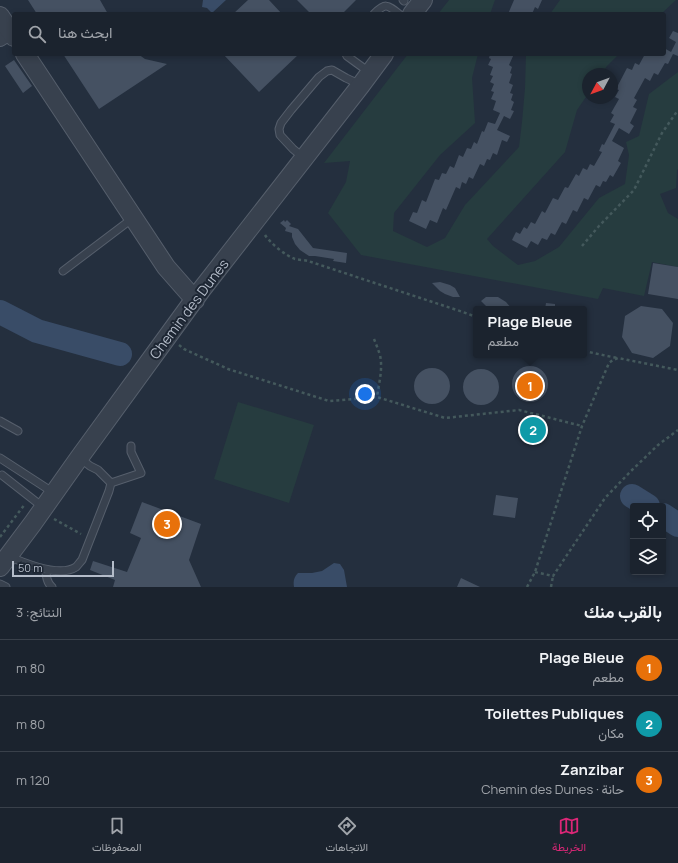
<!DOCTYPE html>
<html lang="ar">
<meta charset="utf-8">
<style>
body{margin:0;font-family:Manrope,Vazirmatn,sans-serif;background:#242b36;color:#f1f3f6;direction:rtl}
.controls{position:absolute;right:12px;bottom:12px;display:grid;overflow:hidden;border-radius:4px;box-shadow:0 2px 6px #0003}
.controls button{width:36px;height:36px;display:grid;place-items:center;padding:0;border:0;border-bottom:1px solid #39404a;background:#1b232e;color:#f1f3f6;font:20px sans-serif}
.compass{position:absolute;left:582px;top:68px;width:36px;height:36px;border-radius:50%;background:#1b232e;box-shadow:0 2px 6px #0003;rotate:229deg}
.scale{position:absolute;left:12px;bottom:10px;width:102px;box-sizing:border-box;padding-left:4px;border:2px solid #b4bcc9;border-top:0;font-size:11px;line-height:14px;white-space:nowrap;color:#b4bcc9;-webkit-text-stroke:3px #1d2633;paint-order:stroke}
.you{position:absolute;left:365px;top:394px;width:14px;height:14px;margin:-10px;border:3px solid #fff;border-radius:50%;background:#1a73e8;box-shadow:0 0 0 6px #1a73e833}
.badge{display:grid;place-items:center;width:26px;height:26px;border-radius:50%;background:#db2777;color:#fff;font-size:13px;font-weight:700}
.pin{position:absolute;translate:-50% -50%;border:2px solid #fff;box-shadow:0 1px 4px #0006}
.popup{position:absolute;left:473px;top:306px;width:114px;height:52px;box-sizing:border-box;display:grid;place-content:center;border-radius:4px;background:#1b232e;filter:drop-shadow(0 1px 3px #0005);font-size:13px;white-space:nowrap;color:#a0a4aa}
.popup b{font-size:15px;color:#f1f3f6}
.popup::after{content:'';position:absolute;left:50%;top:100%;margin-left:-8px;border:8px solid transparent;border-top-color:#1b232e}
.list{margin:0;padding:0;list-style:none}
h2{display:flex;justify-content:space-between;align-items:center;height:52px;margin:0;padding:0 16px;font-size:17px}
h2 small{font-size:13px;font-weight:400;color:#a0a4aa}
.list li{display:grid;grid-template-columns:26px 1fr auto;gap:12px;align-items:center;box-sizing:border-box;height:56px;padding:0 16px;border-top:1px solid #39404a}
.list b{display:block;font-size:15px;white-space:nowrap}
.list p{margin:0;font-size:13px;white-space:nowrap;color:#a0a4aa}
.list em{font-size:13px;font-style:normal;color:#a0a4aa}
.icon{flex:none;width:22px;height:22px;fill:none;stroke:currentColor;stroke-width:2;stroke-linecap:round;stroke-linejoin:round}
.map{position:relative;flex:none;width:678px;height:587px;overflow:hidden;direction:ltr}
.search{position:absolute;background:#1b232e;box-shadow:0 2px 6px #0003;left:12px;right:12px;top:12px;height:44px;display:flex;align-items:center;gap:10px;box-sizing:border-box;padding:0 14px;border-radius:4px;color:#a0a4aa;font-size:15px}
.sheet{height:220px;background:#1b232e}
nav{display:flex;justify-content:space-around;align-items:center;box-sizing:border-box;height:56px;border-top:1px solid #39404a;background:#1b232e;font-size:11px;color:#a0a4aa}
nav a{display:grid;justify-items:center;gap:2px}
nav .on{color:#db2777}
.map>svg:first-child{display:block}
</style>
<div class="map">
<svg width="678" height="587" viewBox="0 0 678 587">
<rect width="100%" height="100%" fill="#242f3e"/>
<path fill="#263c3f" d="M449,0H495L490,14H438Z
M560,0H676L661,14H550Z
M408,54H478L472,78L475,123L440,155L394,213L393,231L427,247L445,238L465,205L519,147L522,122L525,88L526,54H619L607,66L601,74H588V94L577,110L565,152L487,239L493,246L518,265L535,261L559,247L599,198L625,184L629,155L626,142L639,136L649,94L678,72V169L677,170L676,188L660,194L668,213L678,219V267L652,262L644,296L603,288L598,299L361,255L328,213L346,182L350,161L324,163Z
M238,402L314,425L289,503L214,479Z"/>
<path fill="#394c67" d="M203,0H226L212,13L207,8L202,7Z
M334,563L340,564L344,570L347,587H294C293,581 294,577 298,573H312L322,571Z"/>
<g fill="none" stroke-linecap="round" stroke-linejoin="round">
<path stroke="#394c67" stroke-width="24" d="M0,312L37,331L120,354
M632,496L648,506
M663,515L678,525"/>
</g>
<path fill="#455162" d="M28,0H100L108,14H37Z
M248,0H269L282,14H233Z
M297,0H356L342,14H311Z
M514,0H542L538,9L535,7L532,14H504L505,12L508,14Z
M673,31L678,33V56L673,54L668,64L665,63L658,75L654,73L650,81L645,78L634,98L637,100L633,107L637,109L630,123L634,126L629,134L619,128L612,141L624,148L618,161L621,163L613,177L610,175L606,182L603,181L600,187L596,185L588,200L584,198L577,212L573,210L566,224L562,222L555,235L551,233L547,240L542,238L538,245L531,241L527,248L512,240L516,232L520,234L524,227L527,229L531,222L535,224L542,211L545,213L553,198L558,200L565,187L568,188L576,174L579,176L583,168L587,170L590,164L594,166L602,152L599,151L602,144L604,145L615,124L610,122L614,115L611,113L619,99L615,97L619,90L616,89L627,68L632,70L635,63L639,65L645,54H650L655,56L656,54H664V48L671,52L676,42L669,38Z
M63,54H138L145,59L167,64L99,109Z
M223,54H299L259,92Z
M490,54H514L509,65L512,67L510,73L512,74L509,83L513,85L510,93L513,94L511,100L514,102L511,110L514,111L510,119L504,116L497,130L510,136L507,142L502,140L497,155L493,153L490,160L487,159L484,166L480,164L473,179L469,177L466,184L462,182L460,189L456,187L446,210L443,208L437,223L430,220L426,229L409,221L413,212L417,213L422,200L426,202L435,179L439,180L442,173L446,174L450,166L454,168L459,155L463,157L467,148L471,149L474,142L477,144L482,131L484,132L488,122L495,124L500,113L493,110L496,101L491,99L494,92L491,91L494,84L490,82L493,76L490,75L493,67L488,65L491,59L489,58Z
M14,60L32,86L23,93L5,66Z
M284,220L285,222L287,220L291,224L289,226L298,229L313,248L347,253L346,263L333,261L334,259L315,256H309L300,250L295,244L292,237V233L285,231L286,228L280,223Z
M653,263L678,267V299L648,294Z
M440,282L450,285L455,288L460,297H453L445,294L440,291L432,283Z
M486,297H498L506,302L512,309H489L481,301Z
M546,303L555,304V309H545Z
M641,306L662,309L673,323L670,346L653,358L632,353L622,337L625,316Z
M512 384a18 18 0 1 1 36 0a18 18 0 1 1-36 0Z
M414 386a18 18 0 1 1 36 0a18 18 0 1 1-36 0Z
M463 387a18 18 0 1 1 36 0a18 18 0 1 1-36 0Z
M528,425L534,426L540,428L545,432L540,434L532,435L526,431L523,426Z
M496,495L518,498L515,518L493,515Z
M142,502L201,524L189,560L201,587H113L115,580L90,570L93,561L127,572L141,538L130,533Z
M461,578L480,587H457Z"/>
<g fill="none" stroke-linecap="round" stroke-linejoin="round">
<g stroke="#565f6c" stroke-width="9">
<path id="service" d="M403,0L404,1
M374,14C385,3 387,4 399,14
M346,54L347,56L369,72
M304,158L293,149L280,135L279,129L281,123L291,110L319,77L327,71L332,70L346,78L361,85
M63,271L133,218
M0,421L18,431
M0,458L54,493
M2,475L44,508
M111,483L141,473L131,452V446
M8,556C24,563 59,578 76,567C78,565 80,562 82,560L109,491L111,483L98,470L90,466L80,458
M46,570C46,576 47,583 52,587
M0,584L6,587"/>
</g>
<g stroke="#565f6c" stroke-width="16">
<path id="minor" d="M0,39L11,32"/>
</g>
<g stroke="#565f6c" stroke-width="20">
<path id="tertiary" d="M412,14L423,0
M0,16L14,37
M25,54L166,267L195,300
M0,567L33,523L79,458L202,289L361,85L384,54"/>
</g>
<path stroke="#44595c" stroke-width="2.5" stroke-dasharray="3 3" stroke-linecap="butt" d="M265,235C270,243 286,256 295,259C299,260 304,260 308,261L463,312L476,317
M582,246L599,226L634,190L662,133L678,110
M374,339C376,344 378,349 380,355C383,369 379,383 377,397
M179,345L184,349L228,369L329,401L377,397L445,418L519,410L582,426
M584,351L617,358
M54,519L81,534
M0,537L25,504
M535,572L553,576L605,498L631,471L658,445L678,430
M527,587L535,572L582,426L609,363L613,360L618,358L678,370
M551,587L553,576"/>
<use href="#service" stroke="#38414e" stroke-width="7"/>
<use href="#minor" stroke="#38414e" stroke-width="14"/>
<use href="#tertiary" stroke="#38414e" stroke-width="18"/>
</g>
<g text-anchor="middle" stroke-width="4" stroke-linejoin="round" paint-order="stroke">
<g font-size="14" fill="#b4bcc9" stroke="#1d2633">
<text transform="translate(189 309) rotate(-53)" y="5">Chemin des Dunes</text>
</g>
</g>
</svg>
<div class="controls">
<button><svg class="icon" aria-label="locate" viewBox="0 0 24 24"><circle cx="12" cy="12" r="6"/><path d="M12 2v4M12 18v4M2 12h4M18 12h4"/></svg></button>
<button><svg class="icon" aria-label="layers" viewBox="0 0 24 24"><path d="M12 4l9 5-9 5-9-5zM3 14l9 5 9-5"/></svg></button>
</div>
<svg class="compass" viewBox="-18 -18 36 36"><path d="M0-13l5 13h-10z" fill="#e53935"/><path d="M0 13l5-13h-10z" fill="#a0a4aa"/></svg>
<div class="scale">50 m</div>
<div class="you"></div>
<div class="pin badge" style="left:530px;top:386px;background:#e8710a">1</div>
<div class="popup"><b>Plage Bleue</b>مطعم</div>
<div class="pin badge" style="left:533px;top:430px;background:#0f9aa8">2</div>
<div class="pin badge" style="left:167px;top:524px;background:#e8710a">3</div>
<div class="search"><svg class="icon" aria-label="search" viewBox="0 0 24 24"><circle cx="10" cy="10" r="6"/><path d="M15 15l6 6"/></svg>ابحث هنا</div>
</div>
<section class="sheet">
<h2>بالقرب منك<small>النتائج: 3</small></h2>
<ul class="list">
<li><span class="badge" style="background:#e8710a">1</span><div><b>Plage Bleue</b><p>مطعم</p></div><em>80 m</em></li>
<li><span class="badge" style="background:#0f9aa8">2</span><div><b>Toilettes Publiques</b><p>مكان</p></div><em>80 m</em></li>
<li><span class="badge" style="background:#e8710a">3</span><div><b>Zanzibar</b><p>حانة · Chemin des Dunes</p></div><em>120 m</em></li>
</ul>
</section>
<nav>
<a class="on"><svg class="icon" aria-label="map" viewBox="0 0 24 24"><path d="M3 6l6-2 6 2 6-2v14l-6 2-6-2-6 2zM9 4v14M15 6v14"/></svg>الخريطة</a>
<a><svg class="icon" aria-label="directions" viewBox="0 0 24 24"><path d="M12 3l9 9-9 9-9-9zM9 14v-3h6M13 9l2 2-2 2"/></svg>الاتجاهات</a>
<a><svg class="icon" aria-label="saved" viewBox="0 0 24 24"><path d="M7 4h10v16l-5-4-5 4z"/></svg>المحفوظات</a>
</nav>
